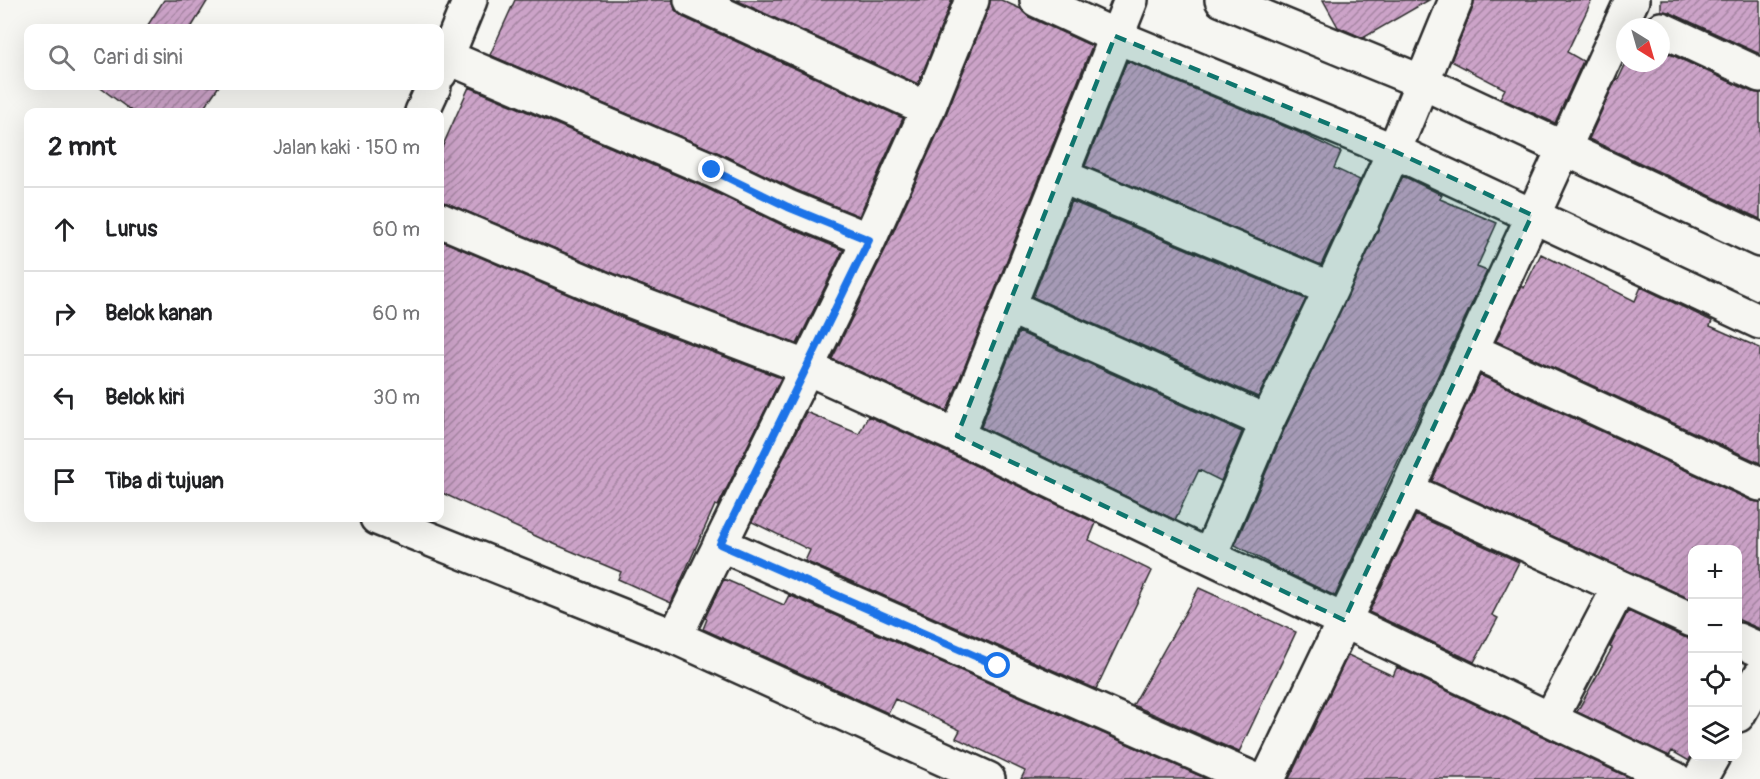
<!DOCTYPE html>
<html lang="id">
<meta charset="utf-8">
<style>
body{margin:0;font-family:Pangolin,sans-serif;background:#f2f2f2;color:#202124}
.controls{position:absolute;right:18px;bottom:18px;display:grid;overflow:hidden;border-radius:12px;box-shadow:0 6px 24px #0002}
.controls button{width:54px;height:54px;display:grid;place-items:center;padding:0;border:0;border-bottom:2px solid #e0e0e0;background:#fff;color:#202124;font:30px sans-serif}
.compass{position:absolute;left:1616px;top:18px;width:54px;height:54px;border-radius:50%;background:#fff;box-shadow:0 6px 24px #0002;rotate:143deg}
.stop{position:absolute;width:18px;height:18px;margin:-14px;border:4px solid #1a73e8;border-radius:50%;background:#fff}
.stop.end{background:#1a73e8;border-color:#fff;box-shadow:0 2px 6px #0008}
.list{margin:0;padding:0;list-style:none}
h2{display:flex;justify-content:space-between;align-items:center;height:78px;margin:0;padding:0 24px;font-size:26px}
h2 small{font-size:20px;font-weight:400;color:#757577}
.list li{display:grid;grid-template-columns:39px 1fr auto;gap:18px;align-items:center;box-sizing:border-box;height:84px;padding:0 24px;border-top:2px solid #e0e0e0}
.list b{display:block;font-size:22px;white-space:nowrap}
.list em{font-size:20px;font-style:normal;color:#757577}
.icon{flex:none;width:33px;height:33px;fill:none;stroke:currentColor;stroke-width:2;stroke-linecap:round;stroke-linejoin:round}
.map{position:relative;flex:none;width:1760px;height:779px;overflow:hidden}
.search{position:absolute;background:#fff;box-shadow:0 6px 24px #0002;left:24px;top:24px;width:420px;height:66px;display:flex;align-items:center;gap:15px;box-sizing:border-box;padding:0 21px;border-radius:12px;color:#757577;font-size:22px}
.panel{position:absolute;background:#fff;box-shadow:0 6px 24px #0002;left:24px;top:108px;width:420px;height:414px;border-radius:12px}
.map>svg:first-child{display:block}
</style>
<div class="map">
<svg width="1760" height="779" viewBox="0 0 1760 779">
<defs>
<pattern id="building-hatch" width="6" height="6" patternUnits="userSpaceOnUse" patternTransform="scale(1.5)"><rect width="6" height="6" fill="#cca3c8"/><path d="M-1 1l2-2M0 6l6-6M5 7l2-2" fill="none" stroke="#a685a3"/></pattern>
</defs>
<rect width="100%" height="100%" fill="#f6f6f2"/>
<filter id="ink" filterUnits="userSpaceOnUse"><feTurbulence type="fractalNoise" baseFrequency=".0167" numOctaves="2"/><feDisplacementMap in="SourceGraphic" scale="12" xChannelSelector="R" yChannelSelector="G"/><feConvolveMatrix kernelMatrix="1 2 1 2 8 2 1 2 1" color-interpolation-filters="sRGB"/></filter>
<g filter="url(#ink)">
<path fill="url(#building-hatch)" stroke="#2b2b2b" stroke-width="1.5" d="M164,0H208L191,28H146Z
M515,0H673L675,10L683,17L903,118L859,216L796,190L719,153L490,55Z
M736,0H952L918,84Z
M990,0H1001L1021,9L1029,17L1092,46L947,411L832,359L886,248L945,117L989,7Z
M1323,0H1429L1363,38L1338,27Z
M1474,0H1592L1567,52L1583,61L1555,123L1500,98L1505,89L1451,61L1473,7Z
M1661,0H1760V54L1669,12L1661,11Z
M1661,50L1752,92L1760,93V219L1589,139L1616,79L1618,80L1626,63H1661Z
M1127,61L1298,132L1341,152L1334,168L1360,180L1321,265L1085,166Z
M98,86H219L201,112H133Z
M469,87L704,187L780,224L843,250L797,344L639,284L447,203L440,202V152Z
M1403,176L1442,195L1440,199L1497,223L1477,267L1487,271L1335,596L1281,570L1235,545L1284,430Z
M1071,201L1306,299L1258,397L1033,297Z
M440,240L625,319L781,378L718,506L715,505L671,603L618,579L621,572L540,538L440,492Z
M1541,254L1635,301L1641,287L1712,321L1710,326L1760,348V463L1496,341L1521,286L1524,288Z
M1019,332L1242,432L1221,481L1199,470L1175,520L981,427Z
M1480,375L1752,501L1760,502V629L1737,619V549H1692V600L1432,481Z
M806,412L859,434L868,416L949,453L1096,523L1089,540L1152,571L1096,689L805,561L810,550L752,522Z
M1416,515L1519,562L1492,615L1498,618L1474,662L1369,612Z
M724,579L784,605L789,595L1207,779H1021L1025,771L956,738L960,730L895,699L888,713L703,629L707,619L705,618Z
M1199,588L1296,632L1239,752L1133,705Z
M1628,611L1684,637L1692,639V754L1689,761L1672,751L1669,756L1577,712L1612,648L1610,647Z
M1348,655L1393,676L1397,667L1632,779H1289Z"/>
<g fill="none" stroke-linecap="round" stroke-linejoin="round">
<g stroke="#2b2b2b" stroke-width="38">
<path id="street" d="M691,0L928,109
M1037,0L1115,36L1394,151L1760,322
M1222,0L1422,82L1760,240
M1661,29L1760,75
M447,57L712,170L788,207L869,240
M440,73L470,0
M422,112L434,86
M1061,176L1331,289
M440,220L632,301L805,367L957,436L1675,779
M1010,307L1267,422
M1471,350L1760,484
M957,436L1131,0
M1407,490L1692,620
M377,518L675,637L988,779
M720,544L1253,779
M1210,555L1267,422L1331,289L1394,151L1456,0
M675,637L869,240L928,109L972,0
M1738,640L1760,650
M1738,715L1760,676
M1551,718L1619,588
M1268,779L1407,490L1632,0
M1700,779L1713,756"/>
</g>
<use href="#street" stroke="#f6f6f2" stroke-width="33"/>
</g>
</g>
<g fill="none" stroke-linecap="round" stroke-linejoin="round" filter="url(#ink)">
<path stroke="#1a73e8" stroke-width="8" d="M712,170L788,207L869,240L720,544L998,666"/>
</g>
<path fill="#0f766e" fill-opacity="0.2" stroke="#0f766e" stroke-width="4.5" stroke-dasharray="12 8" stroke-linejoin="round" d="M1115,36L1394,151L1532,215L1344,620L957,436Z"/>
</svg>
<div class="controls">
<button>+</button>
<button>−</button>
<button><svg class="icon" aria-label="locate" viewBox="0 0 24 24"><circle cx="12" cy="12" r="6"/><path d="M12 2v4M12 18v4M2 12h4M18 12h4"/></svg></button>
<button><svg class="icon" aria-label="layers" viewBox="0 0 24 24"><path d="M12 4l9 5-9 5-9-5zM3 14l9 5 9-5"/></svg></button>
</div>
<svg class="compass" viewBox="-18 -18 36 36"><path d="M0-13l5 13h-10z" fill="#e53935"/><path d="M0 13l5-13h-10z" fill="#757577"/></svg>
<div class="stop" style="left:998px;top:666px"></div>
<div class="stop end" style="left:712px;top:170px"></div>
<div class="search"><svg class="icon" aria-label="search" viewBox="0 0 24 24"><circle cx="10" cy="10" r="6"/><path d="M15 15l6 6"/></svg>Cari di sini</div>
<section class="panel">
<h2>2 mnt<small>Jalan kaki · 150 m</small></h2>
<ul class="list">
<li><svg class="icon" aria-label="ahead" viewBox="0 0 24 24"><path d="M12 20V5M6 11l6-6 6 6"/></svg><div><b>Lurus</b></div><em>60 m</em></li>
<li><svg class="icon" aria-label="right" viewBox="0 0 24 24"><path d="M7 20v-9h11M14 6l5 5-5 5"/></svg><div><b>Belok kanan</b></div><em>60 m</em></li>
<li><svg class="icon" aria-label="left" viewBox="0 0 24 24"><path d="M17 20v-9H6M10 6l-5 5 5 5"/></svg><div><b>Belok kiri</b></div><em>30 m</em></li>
<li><svg class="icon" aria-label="arrive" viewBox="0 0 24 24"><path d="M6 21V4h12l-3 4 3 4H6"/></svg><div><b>Tiba di tujuan</b></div></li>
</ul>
</section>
</div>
